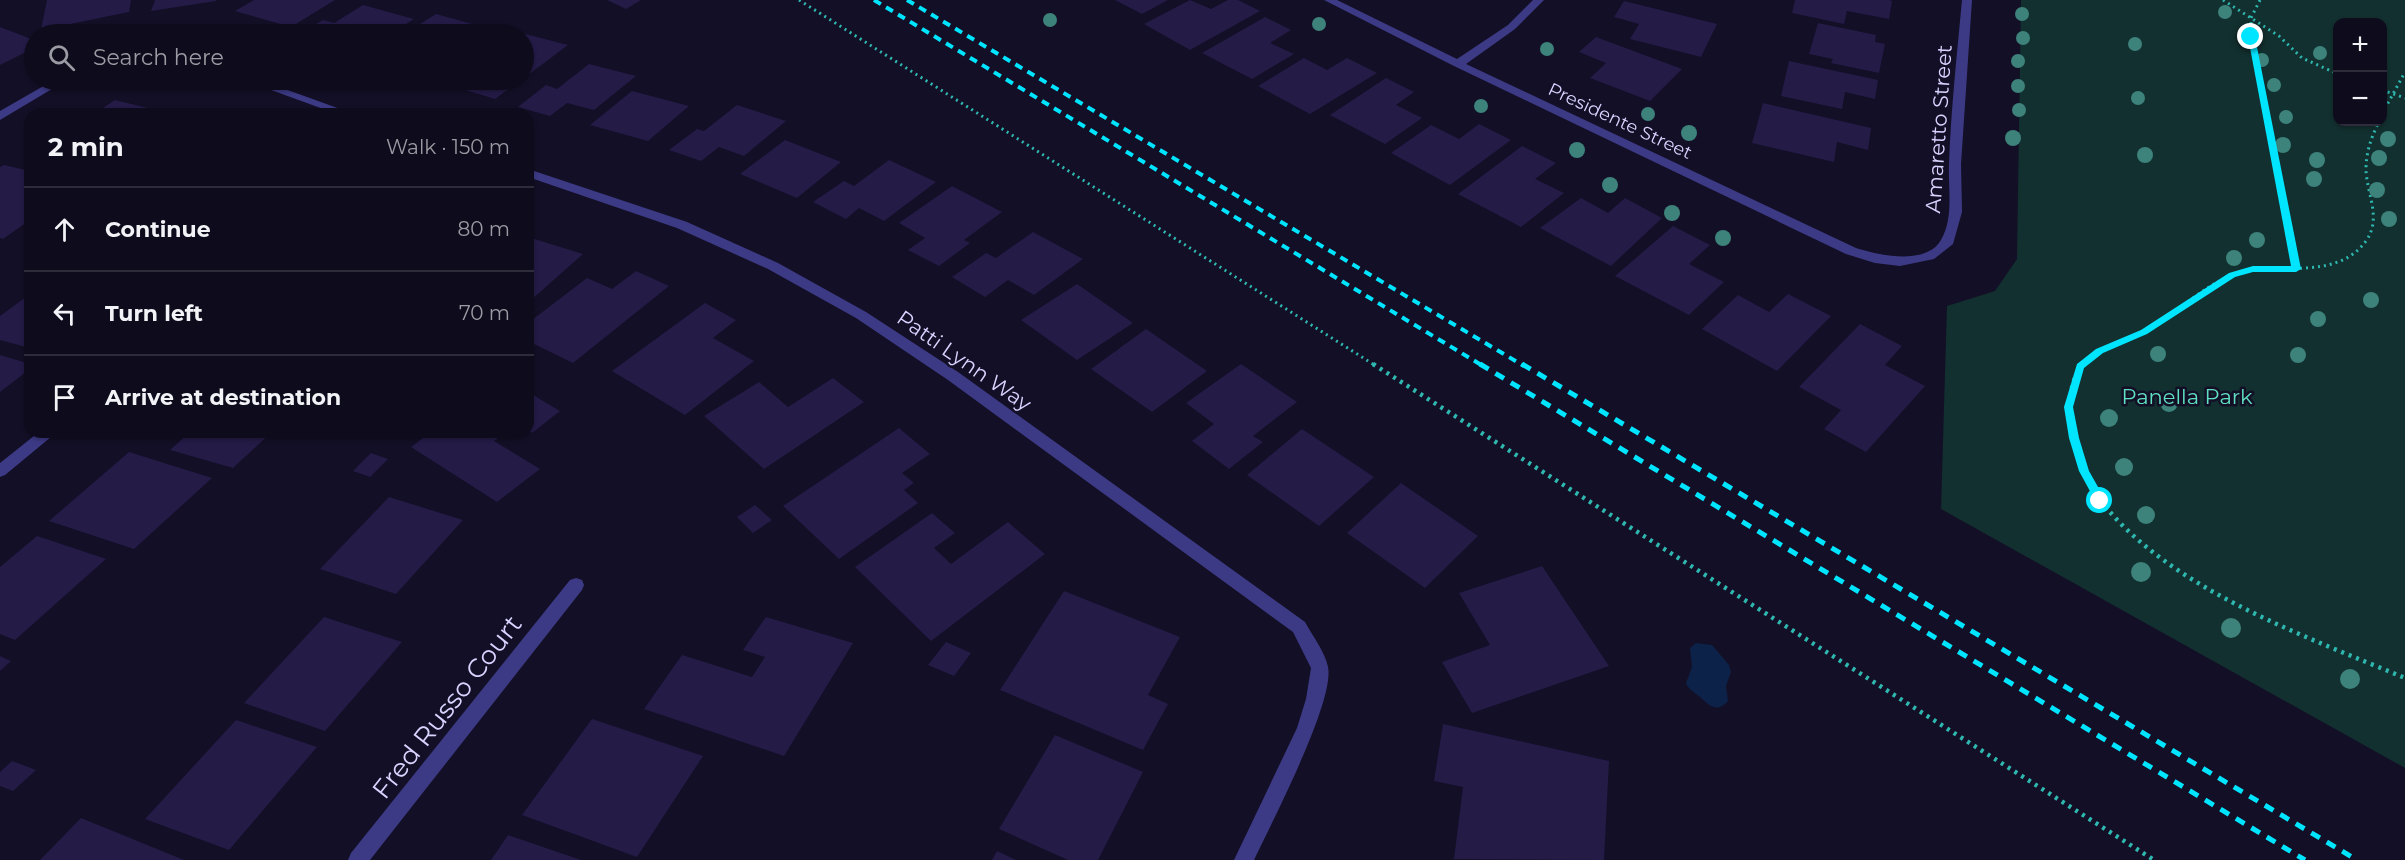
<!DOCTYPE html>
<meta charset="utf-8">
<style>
body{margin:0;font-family:Montserrat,sans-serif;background:#1c1929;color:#f1f3f6}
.controls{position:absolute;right:18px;top:18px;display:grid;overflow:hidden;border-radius:12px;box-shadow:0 2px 4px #0004}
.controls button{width:54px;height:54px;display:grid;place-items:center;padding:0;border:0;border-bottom:2px solid #2e2b3b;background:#0e0b1c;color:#f1f3f6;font:30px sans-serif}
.stop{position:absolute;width:18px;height:18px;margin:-14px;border:4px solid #00e5ff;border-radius:50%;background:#fff}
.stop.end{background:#00e5ff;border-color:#fff;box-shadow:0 2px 6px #0008}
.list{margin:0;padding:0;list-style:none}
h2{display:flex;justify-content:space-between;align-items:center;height:78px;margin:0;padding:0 24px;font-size:26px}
h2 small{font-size:20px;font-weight:400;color:#9b9ba3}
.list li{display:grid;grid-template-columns:39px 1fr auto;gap:18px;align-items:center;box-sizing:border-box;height:84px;padding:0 24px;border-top:2px solid #2e2b3b}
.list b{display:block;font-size:22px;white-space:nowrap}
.list em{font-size:20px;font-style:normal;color:#9b9ba3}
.icon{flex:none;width:33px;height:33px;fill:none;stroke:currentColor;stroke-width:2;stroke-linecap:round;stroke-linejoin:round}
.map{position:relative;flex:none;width:2405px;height:860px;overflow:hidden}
.search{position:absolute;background:#0e0b1c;box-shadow:0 2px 4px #0004;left:24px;top:24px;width:510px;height:66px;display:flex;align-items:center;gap:15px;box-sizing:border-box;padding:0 21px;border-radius:33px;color:#9b9ba3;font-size:22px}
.panel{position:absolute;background:#0e0b1c;box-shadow:0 2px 4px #0004;left:24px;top:108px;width:510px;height:330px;border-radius:18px}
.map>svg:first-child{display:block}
</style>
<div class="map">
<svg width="2405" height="860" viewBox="0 0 2405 860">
<rect width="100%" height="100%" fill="#130f26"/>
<path fill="#12302f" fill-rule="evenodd" d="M2021,0H2405V768L1941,509L1947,306L1995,291L2017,259ZM2382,22V122H2338V22Z"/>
<path fill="#0c2248" d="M1696,643L1712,645L1729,665L1731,672L1726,686L1728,701C1716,714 1709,705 1700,697C1694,692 1689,690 1686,683L1692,667L1690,648Z"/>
<path fill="#241b47" d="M47,0H131L129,12L41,30Z
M155,0H216V1L151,11Z
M254,0H335L291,27L235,11Z
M607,0H641L626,9Z
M1115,0H1168L1142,14Z
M1190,0L1211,9L1228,0H1238L1260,11L1190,50L1144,24Z
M1795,0H1889L1892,1L1889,19L1847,11L1844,24L1792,13Z
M1624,1L1717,24L1701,57L1630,39L1639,24L1614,17Z
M363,5L414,19L390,34H299L323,20L334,23Z
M436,14L494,30L487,34H404Z
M1265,17L1291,30L1270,43L1294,54L1252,79L1202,53Z
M1818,23L1876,35L1875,42L1885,44L1879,73L1831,63L1833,59L1809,54Z
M0,27L34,40V48L0,65Z
M516,31L525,34L568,45L524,78V34H511Z
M1596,37L1682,69L1650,101L1590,78L1606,63L1579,52Z
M1304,58L1327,70L1347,58L1377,73L1310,114L1258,86Z
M1789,61L1878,80L1875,99L1845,92L1842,109L1781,96Z
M589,64L636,76L594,110L567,103L550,116L518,107L546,85L557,89Z
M1386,78L1414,92L1396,105L1422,118L1385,144L1330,115Z
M480,80H521L495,99L465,90Z
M632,91L689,106L648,141L590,125Z
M115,100L168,113V114H94Z
M1763,103L1871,128L1868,150L1837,142L1834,162L1752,143Z
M737,105L786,121L744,156L719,147L701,161L669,150L697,129L704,131Z
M1479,124L1511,140L1450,185L1391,153L1431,125L1459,139Z
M785,140L841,162L797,198L740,174Z
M1522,146L1556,163L1535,179L1564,193L1521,227L1458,194Z
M889,160L936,182L884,221L859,208L846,219L813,202L844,181L854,186Z
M4,165L30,171V220L3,239L0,238V167Z
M952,186L1002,212L964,240L970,243L939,266L908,250L925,238L899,223Z
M1581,198L1608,213L1625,198L1662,218L1611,266L1540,228Z
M1673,226L1710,245L1689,264L1724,282L1689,315L1615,276Z
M1033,232L1083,259L1034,295L1008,280L985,297L952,277L986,253L996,258Z
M528,237L583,254L531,300L528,299Z
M636,271L669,286L573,363L528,341V323L587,278L612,289Z
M1077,284L1133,323L1077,360L1021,320Z
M30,294V348L0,340V316Z
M1788,294L1831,316L1777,371L1702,329L1738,295L1769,312Z
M705,303L736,320L713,338L754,361L685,415L612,371Z
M1860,324L1902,346L1885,365L1925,386L1866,452L1824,429L1841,410L1799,387Z
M1146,329L1207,371L1152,412L1091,369Z
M0,355L30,364V369L0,392Z
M1241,364L1297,402L1253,436L1263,442L1229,469L1192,441L1214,424L1186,403Z
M833,378L864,402L764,469L704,416L759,382L788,407Z
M528,392L560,411L532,433L528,430Z
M899,428L930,454L902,473L914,483L904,490L918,503L839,559L783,506Z
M1302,429L1374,477L1319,526L1247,475Z
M190,432H272L233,468L170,450Z
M431,432H507L494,441L540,469L497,502L411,447Z
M129,452L212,478L134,549L49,521Z
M371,453L388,459L370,477L353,471Z
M1401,483L1478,536L1425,588L1347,533Z
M389,497L463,520L396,594L320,569Z
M755,505L772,520L753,533L737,517Z
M932,513L955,533L934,548L951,564L1008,522L1045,554L931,641L855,567Z
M37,536L106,559L15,640L0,634V567Z
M1542,566L1609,666L1472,713L1442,662L1490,645L1459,593Z
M1064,591L1180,637L1148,695L1168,704L1143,750L1000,690Z
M324,617L402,642L325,731L244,703Z
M766,617L853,643L784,756L644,709L682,655L752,677L765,657L743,650Z
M946,642L971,653L954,676L928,665Z
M0,656L11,661L0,671Z
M592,719L703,756L637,857L522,815Z
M236,720L317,747L229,850L145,819Z
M1443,724L1609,761L1604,860L1454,859L1463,787L1434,781Z
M1055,735L1143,772L1098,860H1068L999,829Z
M12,761L36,770L13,791L0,786V772Z
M81,818L184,860H40Z
M508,835L581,860H491Z
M997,851L1016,860H992Z"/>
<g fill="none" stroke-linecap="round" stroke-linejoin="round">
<path stroke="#2fb8b0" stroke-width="3" stroke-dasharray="2 4" stroke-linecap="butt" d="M799,0L1376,366
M2223,0L2279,36L2302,58L2338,74
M2260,0L2251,18V37L2296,269
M2382,90L2405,98
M2382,114L2405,72
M2081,366C2096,347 2119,344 2140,334C2173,318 2198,288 2233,275C2275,260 2335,283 2366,241C2382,218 2367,195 2366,170C2366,153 2371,137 2379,122"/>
<path stroke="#2fb8b0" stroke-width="4.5" stroke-dasharray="3 5" stroke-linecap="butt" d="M1373,364L2154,860
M2082,364C2067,386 2068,415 2075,439C2080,461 2088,484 2101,501C2169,589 2305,636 2405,678"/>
<path fill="#3d3a85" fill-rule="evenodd" d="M1324,0H1337L1457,59L1508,25L1533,0H1544L1515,29L1466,64L1856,248C1878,255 1926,266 1941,240C1954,217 1948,189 1949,164C1951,109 1957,54 1962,0H1972L1961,164L1962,212L1953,244L1934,259L1900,266L1875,263L1846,254L1454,66Z
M54,80H67L0,120V111Z
M244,80H260L354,114H337Z
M528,169L687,222L778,263L866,312L958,372L1305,622C1312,635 1325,652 1328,667C1335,701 1271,824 1254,860H1234L1297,728L1306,699L1311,668L1293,632L948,380L856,318L768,269L677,228L528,177Z
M39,432H57L5,475L0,477V463Z
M576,578L582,580L584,585L582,590L370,860H348L351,853L570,580Z"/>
<path stroke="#00e5ff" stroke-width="4" stroke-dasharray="8 6" stroke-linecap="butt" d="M874,0L1483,366
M907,0L1524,366"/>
<path stroke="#00e5ff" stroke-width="5" stroke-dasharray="10 8" stroke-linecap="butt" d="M1480,364L2305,860
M1522,364L2357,860"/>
</g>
<g fill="#3d827b">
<circle cx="2225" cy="12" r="7"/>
<circle cx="2022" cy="14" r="7"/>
<circle cx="1050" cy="20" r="7"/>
<circle cx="1319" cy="24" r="7"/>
<circle cx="2255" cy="34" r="7"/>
<circle cx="2023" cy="38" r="7"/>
<circle cx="2135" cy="44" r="7"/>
<circle cx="1547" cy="49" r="7"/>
<circle cx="2320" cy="53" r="7"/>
<circle cx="2262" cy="60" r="7"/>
<circle cx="2018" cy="61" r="7"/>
<circle cx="2274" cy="85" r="7"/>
<circle cx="2018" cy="86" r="7"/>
<circle cx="2138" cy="98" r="7"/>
<circle cx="1481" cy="106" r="7"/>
<circle cx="2019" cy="110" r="7"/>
<circle cx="1648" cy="114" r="7"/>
<circle cx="2286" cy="117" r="7"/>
<circle cx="1689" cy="133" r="8"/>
<circle cx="2013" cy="138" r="8"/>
<circle cx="2388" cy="139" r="8"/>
<circle cx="2283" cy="145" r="8"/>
<circle cx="1577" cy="150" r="8"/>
<circle cx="2145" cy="155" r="8"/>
<circle cx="2379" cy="158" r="8"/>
<circle cx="2317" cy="160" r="8"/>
<circle cx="2314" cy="179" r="8"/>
<circle cx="1610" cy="185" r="8"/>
<circle cx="2377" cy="190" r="8"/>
<circle cx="1672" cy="213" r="8"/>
<circle cx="2389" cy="219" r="8"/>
<circle cx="1723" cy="238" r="8"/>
<circle cx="2257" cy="240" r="8"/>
<circle cx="2234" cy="258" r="8"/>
<circle cx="2371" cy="300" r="8"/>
<circle cx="2318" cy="319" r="8"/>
<circle cx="2158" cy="354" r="8"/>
<circle cx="2298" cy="355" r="8"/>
<circle cx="2169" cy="403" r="9"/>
<circle cx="2109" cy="418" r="9"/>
<circle cx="2124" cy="467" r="9"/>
<circle cx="2146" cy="515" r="9"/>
<circle cx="2141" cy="572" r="10"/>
<circle cx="2231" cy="628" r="10"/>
<circle cx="2350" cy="679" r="10"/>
</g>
<path fill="#00e5ff" d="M2251,35L2255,37L2301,269L2296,272H2253L2235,277L2147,334L2103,353L2084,368L2073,407L2079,438L2089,471L2106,501L2104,504H2097L2079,471L2069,438L2064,407L2077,364L2096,349L2141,330L2229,273L2253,266H2291L2248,37Z"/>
<g text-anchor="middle" stroke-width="5" stroke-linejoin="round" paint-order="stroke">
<g font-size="18" fill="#d9d4ff" stroke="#130f26">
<text transform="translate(1620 121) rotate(25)" y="6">Presidente Street</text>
</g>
<g font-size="21" fill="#d9d4ff" stroke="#130f26">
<text transform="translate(1939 129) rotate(-86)" y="7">Amaretto Street</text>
<text transform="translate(964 361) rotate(35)" y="7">Patti Lynn Way</text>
</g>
<g font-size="21" fill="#5fe0c0" stroke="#130f26">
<text x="2187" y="404">Panella Park</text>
</g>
<g font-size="26" fill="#d9d4ff" stroke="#130f26">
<text transform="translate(447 707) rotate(-52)" y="9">Fred Russo Court</text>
</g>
</g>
</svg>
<div class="controls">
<button>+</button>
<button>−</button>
</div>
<div class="stop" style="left:2100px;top:501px"></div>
<div class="stop end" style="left:2251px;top:37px"></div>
<div class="search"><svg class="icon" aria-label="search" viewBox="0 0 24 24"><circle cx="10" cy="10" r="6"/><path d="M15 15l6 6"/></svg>Search here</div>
<section class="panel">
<h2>2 min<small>Walk · 150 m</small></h2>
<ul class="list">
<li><svg class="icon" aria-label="ahead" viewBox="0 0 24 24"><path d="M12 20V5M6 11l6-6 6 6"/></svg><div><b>Continue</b></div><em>80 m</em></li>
<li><svg class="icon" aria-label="left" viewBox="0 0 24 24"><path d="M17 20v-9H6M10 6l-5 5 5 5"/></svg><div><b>Turn left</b></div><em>70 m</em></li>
<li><svg class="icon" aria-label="arrive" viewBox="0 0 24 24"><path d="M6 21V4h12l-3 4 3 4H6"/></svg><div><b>Arrive at destination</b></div></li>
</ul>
</section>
</div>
